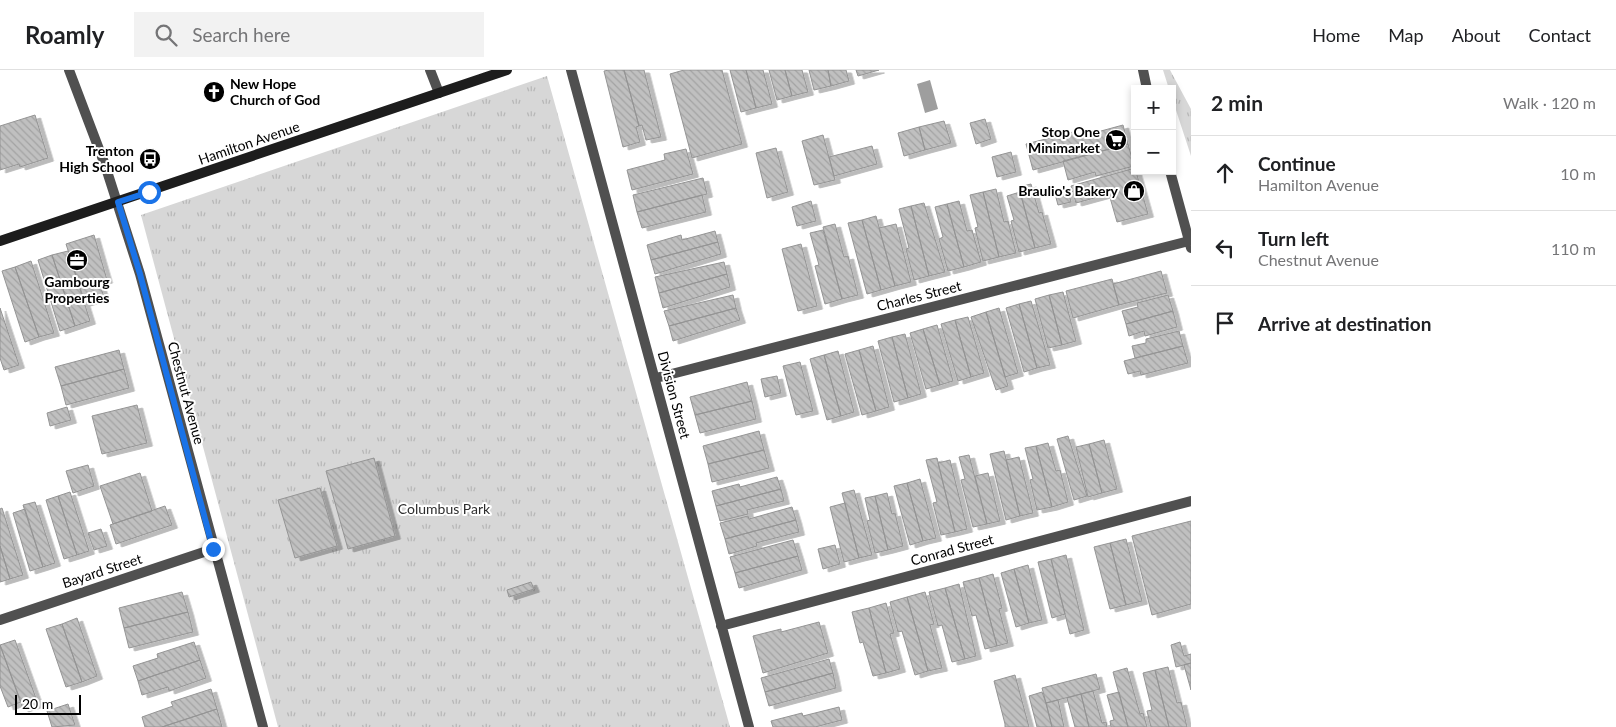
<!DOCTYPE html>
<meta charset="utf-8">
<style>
body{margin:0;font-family:Lato,sans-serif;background:#f2f2f2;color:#202124}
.controls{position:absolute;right:15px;top:15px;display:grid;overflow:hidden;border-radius:0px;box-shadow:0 2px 8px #0003}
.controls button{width:45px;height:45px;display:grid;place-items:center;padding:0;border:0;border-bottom:1px solid #e0e0e0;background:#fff;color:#202124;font:25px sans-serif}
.scale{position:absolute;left:15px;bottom:12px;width:66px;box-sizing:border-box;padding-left:5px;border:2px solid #000;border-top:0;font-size:14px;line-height:18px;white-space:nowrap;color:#000;-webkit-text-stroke:4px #fff;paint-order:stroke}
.stop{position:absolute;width:15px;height:15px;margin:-11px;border:4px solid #1a73e8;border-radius:50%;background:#fff}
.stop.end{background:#1a73e8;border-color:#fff;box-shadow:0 1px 5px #0008}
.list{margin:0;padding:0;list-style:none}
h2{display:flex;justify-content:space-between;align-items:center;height:65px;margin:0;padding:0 20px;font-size:21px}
h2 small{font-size:16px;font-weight:400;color:#757577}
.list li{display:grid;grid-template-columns:32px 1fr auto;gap:15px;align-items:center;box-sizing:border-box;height:75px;padding:0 20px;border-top:1px solid #e0e0e0}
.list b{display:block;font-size:19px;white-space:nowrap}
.list p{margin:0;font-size:16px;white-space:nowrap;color:#757577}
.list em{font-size:16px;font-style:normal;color:#757577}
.icon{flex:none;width:28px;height:28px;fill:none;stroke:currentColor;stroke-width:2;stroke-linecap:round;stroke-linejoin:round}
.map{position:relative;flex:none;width:1191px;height:657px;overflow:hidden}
header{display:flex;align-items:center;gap:30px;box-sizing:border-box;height:70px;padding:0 25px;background:#fff;border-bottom:1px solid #e0e0e0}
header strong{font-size:24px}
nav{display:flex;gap:28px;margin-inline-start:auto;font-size:18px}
.search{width:350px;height:45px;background:#f2f2f2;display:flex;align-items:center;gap:12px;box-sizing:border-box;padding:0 18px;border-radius:0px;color:#757577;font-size:19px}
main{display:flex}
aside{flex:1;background:#fff}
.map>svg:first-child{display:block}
</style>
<header>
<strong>Roamly</strong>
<div class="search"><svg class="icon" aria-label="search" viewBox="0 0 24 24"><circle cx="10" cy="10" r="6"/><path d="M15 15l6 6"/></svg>Search here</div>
<nav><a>Home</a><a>Map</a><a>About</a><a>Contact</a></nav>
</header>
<main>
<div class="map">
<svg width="1191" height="657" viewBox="0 0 1191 657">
<defs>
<pattern id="park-tufts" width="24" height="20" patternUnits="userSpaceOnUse" patternTransform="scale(1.25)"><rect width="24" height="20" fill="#d7d7d7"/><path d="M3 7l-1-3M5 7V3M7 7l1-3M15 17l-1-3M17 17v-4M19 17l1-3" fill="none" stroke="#b7b7b7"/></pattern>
<pattern id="building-back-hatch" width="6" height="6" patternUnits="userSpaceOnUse" patternTransform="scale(1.25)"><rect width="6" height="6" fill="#c0c0c0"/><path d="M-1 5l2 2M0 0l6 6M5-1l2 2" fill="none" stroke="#a3a3a3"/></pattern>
<filter id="shadow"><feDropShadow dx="5.5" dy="3" stdDeviation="0" flood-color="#0004"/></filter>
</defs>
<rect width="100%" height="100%" fill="#fff"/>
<path fill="url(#park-tufts)" d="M1163,0H1170L1191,39V86L1172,28V19H1169Z
M547,6L730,657H278L141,145Z"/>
<path fill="#9e9e9e" d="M930,10L938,39L925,43L917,14Z"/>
<path fill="url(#building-back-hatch)" stroke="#949494" filter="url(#shadow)" d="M609,0H624L639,56L636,57L640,72L623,77L604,1Z
M624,0H644L661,67L646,70L642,55L639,56Z
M684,0H722L742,74L692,88L670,4Z
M730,0H746L756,38L741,42Z
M746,0H763L772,34L756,38Z
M769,0H785L792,26L777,30Z
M785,0H802L808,22L792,26Z
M809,0H828L831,16L814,20Z
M828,0H846L849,11L831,16Z
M856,0H879L858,6Z
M35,45L48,88L20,97L19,94L0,100V56Z
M985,49L991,69L976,74L970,53Z
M944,51L951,73L925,80L919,57Z
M1123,55L1128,74L1033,100L1026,74L1077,61L1079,67Z
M919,57L925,80L904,86L898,63Z
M823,65L835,110L814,115L802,71Z
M1128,74L1134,96L1096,106L1095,102L1068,110L1063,91Z
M872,76L877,94L834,106L829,87Z
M776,78L788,122L767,128L756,83Z
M686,79L693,104L632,120L627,100L665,90L664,84Z
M1011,82L1016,102L997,107L992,87Z
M1135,98L1148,144L1117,152L1109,124L1076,133L1071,116Z
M703,108L707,124L637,142L633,125Z
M1031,114L1039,143L1042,142L1051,174L1035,178L1019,117Z
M996,119L1004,152L1008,151L1016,183L999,187L983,122Z
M1068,120L1071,132L1058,135L1055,124Z
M983,122L999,187L983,191L975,158L978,157L970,125Z
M1020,122L1035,178L1019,182L1011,151L1014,150L1007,126Z
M702,125L706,142L642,158L637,142Z
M811,131L816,151L797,156L792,137Z
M959,131L967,161L972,160L981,192L964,197L947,134Z
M924,133L945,202L929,206L911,136Z
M947,134L964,197L948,201L939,169L943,167L935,137Z
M911,136L929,206L914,210L906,179L909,178L899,139Z
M876,146L895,216L881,220L862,150Z
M862,150L881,220L867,224L848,153Z
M835,154L844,187L848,186L858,225L842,229L823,157Z
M896,154L911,212L895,216L879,158Z
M823,160L842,229L825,234L815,196L819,195L810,163Z
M715,161L718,172L651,190L647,175L681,165L682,170Z
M94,165L107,210L99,212L104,227L85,233L66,174Z
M718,172L721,184L655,204L651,190Z
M801,174L817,236L798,241L782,179Z
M68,181L90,251L75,256L52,185Z
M52,185L75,256L60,261L38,190Z
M31,191L54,263L39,267L15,197Z
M724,192L727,204L659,223L655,207Z
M15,197L39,267L25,272L2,201Z
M1161,201L1167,223L1119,235L1113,214Z
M727,204L730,217L663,238L659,223Z
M1112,209L1119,235L1073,248L1066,221Z
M1063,222L1076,271L1062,275L1049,225Z
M733,225L736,238L669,256L664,241Z
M1049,225L1062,275L1048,278L1035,229Z
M1168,225L1173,241L1126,254L1122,241L1138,237L1137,233Z
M1031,231L1050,295L1037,298L1019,234Z
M1019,234L1037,298L1024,302L1006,238Z
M0,238L19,295L4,300L0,288Z
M736,238L740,250L673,271L669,256Z
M999,238L1018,303L1005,307L986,242Z
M1173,241L1177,257L1145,266L1144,261L1129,266L1126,254Z
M986,242L1008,316L996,320L971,247Z
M968,247L984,303L971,307L955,250Z
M955,250L971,307L958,311L941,254Z
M937,255L953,311L940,315L923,259Z
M923,259L940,315L926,319L910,263Z
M1179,261L1183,276L1135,288L1132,276L1146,273V269Z
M905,264L921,324L908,328L892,267Z
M892,267L908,328L894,332L878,271Z
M873,276L889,337L876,341L859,280Z
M1183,276L1188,293L1141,305L1140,301L1128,304L1124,291Z
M119,280L124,299L61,316L55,297Z
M859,280L876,341L862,345L845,284Z
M838,281L854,342L841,346L824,285Z
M824,285L841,346L827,350L810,289Z
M800,292L813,341L796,345L783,296Z
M124,299L129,318L66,335L61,316Z
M777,306L781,323L765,327L761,309Z
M747,312L752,331L695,345L690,327Z
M752,331L756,349L700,363L695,345Z
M137,335L147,373L102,384L92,346Z
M67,337L71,350L50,356L47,343Z
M759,361L764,380L708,394L703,376Z
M1068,366L1087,426L1074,430L1057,369Z
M1104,370L1117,419L1102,423L1089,374Z
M1048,373L1056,401L1060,400L1068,432L1052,437L1036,376Z
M1089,374L1102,423L1088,427L1076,377Z
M1036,376L1052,437L1037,440L1030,410L1033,409L1025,378Z
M764,380L769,398L712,412L708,394Z
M1004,381L1020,446L1006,450L990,384Z
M969,385L987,454L973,457L961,410L965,409L959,387Z
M1019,387L1033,443L1020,446L1006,390Z
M374,388L395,466L348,479L326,401Z
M937,388L955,462L941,465L933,433L937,432L926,390Z
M950,390L967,459L955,462L938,393Z
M88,395L94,416L73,423L66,401Z
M140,403L152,441L113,454L100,416Z
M988,403L1000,451L987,454L975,406Z
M777,407L781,419L716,436L712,421L739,414L740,417Z
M920,409L936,468L923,471L907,413Z
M907,413L923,471L910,475L894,416Z
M320,418L337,476L295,488L278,430Z
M781,419L784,431L747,440L748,444L720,451L716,436Z
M854,420L872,485L859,488L842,423Z
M70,422L89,481L77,485L58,426Z
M887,423L892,444L895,443L903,476L888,480L875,426Z
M58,426L77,485L64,489L46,430Z
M875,426L888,480L875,483L867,451L870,450L865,428Z
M35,432L55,493L43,497L23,435Z
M845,433L859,488L844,492L830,437Z
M165,436L172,455L116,474L110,455Z
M792,437L796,450L725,469L720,453L748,446L749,449Z
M2,438L23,505L10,509L0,476V439Z
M25,439L43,497L30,501L13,443Z
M796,450L799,462L756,473L757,476L729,484L725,469Z
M1191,451V534L1152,545L1132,466Z
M101,459L107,476L94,480L88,463Z
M1126,469L1142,531L1126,535L1110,473Z
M793,470L798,486L735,503L730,487Z
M1110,473L1126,535L1110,539L1094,477Z
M835,475L840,494L823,499L818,479Z
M0,476L10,509L0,512Z
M1066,485L1084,560L1070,564L1051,489Z
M798,486L802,500L739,518L735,503Z
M1051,489L1065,544L1052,548L1038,492Z
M1028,495L1042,550L1029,553L1014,499Z
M1014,499L1029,553L1016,557L1001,503Z
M993,504L1002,538L999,539L1008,573L997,576L979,508Z
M979,508L997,576L985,579L976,545L972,546L963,512Z
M531,512L534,519L509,527L507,520Z
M959,514L976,586L965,589L945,518Z
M945,518L965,589L952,592L942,555L938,556L929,522Z
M182,522L188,542L124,558L119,538Z
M925,522L934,554L930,555L942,598L928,601L907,527Z
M907,527L928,601L915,605L902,561L898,562L890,532Z
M886,533L894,563L890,564L900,599L886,603L869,538Z
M869,538L886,603L873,606L863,572L860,573L852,542Z
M188,542L193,562L129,578L124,558Z
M77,548L97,606L82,612L62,554Z
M819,552L828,583L763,603L753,566L781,559V562Z
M62,554L82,612L66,617L46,559Z
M15,570L38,634L23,639L0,575Z
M194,572L200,590L138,611L133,596L158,588L157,584Z
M1180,572L1184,586L1191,584V593L1176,597L1171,575Z
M0,575L21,632L8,637L0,616Z
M829,589L833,603L765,622L761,608Z
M200,590L206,608L169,621L168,617L142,625L138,611Z
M1191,593V620L1184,595Z
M1168,597L1177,633L1181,632L1187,657H1169L1155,600Z
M1127,598L1140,644L1143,643L1147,657H1128L1113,602Z
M1155,600L1169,657H1151L1147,641L1152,640L1143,603Z
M833,603L836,618L769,636L765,622Z
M1096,604L1100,619L1046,633L1042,618Z
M1015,605L1029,657H1005V654L994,611Z
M211,619L217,639L162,657H145L142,647L173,636L171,632Z
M1093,621L1102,653L1106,652L1107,657H1089L1081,624Z
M1042,622L1046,633L1052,657H1037L1029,626Z
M1119,622L1128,657H1111L1110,651L1114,650L1107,625Z
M1081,624L1089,657H1075L1067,628Z
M1058,630L1064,657H1052L1046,633Z
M68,634L75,655L52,657L47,641Z
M839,637L842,650L815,657H773L771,651L802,643L803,646Z
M217,639L222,657H162Z"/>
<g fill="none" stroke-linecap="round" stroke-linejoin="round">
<path stroke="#505050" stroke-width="10" d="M69,0L105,95L140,204L263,657
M430,0L439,23
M571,0L749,657
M1143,0L1147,19
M1170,101L1191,178
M656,308L1189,171
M0,550L213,479
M721,556L1191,431"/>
<path stroke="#1d1d1d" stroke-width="10" d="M0,171L507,0"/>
</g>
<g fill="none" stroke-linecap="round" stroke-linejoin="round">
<path stroke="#1a73e8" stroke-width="6" d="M149,122L118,132L140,204L213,479"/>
</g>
<defs>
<g id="church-disc" transform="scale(1.125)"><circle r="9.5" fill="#000" stroke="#fff"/><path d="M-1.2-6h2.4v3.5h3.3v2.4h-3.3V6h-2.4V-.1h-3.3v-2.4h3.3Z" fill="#fff"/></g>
<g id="supermarket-disc" transform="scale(1.125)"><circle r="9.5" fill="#000" stroke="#fff"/><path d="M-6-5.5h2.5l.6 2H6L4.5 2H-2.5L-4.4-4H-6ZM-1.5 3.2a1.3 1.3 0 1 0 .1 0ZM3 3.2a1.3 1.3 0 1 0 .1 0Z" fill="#fff"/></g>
<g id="bus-disc" transform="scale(1.125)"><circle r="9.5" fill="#000" stroke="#fff"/><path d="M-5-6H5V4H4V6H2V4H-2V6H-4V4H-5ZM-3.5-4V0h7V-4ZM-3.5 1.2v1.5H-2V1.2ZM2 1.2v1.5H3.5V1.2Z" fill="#fff"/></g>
<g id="shop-disc" transform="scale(1.125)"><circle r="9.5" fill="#000" stroke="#fff"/><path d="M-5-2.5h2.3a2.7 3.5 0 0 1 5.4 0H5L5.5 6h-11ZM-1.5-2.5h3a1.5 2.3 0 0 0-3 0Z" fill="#fff"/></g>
<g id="office-disc" transform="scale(1.125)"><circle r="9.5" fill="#000" stroke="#fff"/><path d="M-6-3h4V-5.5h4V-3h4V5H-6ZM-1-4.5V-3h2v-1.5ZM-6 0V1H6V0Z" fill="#fff"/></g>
</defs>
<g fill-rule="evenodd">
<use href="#church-disc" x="214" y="22"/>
<use href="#supermarket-disc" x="1116" y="70"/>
<use href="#bus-disc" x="150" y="89"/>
<use href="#shop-disc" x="1134" y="121"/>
<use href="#office-disc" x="77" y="190"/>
</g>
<g text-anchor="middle" stroke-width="4" stroke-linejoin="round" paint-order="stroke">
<g font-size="14" font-weight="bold" fill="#000" stroke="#fff" text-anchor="end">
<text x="230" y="19" text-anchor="start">New Hope<tspan x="230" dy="16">Church of God</tspan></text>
<text x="1100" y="67">Stop One<tspan x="1100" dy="16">Minimarket</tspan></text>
<text x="134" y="86">Trenton<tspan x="134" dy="16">High School</tspan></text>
<text x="1118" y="126">Braulio's Bakery</text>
<text x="77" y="217" text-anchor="middle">Gambourg<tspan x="77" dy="16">Properties</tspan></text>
</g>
<g font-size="14" fill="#000" stroke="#fff">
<text transform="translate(249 73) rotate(-19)" y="5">Hamilton Avenue</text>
<text transform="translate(919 226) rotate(-14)" y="5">Charles Street</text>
<text transform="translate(186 323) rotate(75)" y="5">Chestnut Avenue</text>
<text transform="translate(674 325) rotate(75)" y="5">Division Street</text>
<text transform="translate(952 480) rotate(-15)" y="5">Conrad Street</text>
<text transform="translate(102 501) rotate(-18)" y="5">Bayard Street</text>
</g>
<g font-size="14" fill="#2e2e2e" stroke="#fff">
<text x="444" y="444">Columbus Park</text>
</g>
</g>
</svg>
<div class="controls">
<button>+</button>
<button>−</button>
</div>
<div class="scale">20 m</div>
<div class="stop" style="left:149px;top:122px"></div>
<div class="stop end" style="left:213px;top:479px"></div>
</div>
<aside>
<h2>2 min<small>Walk · 120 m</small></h2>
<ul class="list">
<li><svg class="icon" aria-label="ahead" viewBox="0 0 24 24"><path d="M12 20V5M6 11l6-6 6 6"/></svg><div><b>Continue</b><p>Hamilton Avenue</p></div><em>10 m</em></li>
<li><svg class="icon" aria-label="left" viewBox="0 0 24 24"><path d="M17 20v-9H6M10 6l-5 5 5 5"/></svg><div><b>Turn left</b><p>Chestnut Avenue</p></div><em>110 m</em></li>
<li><svg class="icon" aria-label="arrive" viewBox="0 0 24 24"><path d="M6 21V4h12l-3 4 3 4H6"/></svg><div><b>Arrive at destination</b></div></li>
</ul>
</aside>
</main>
